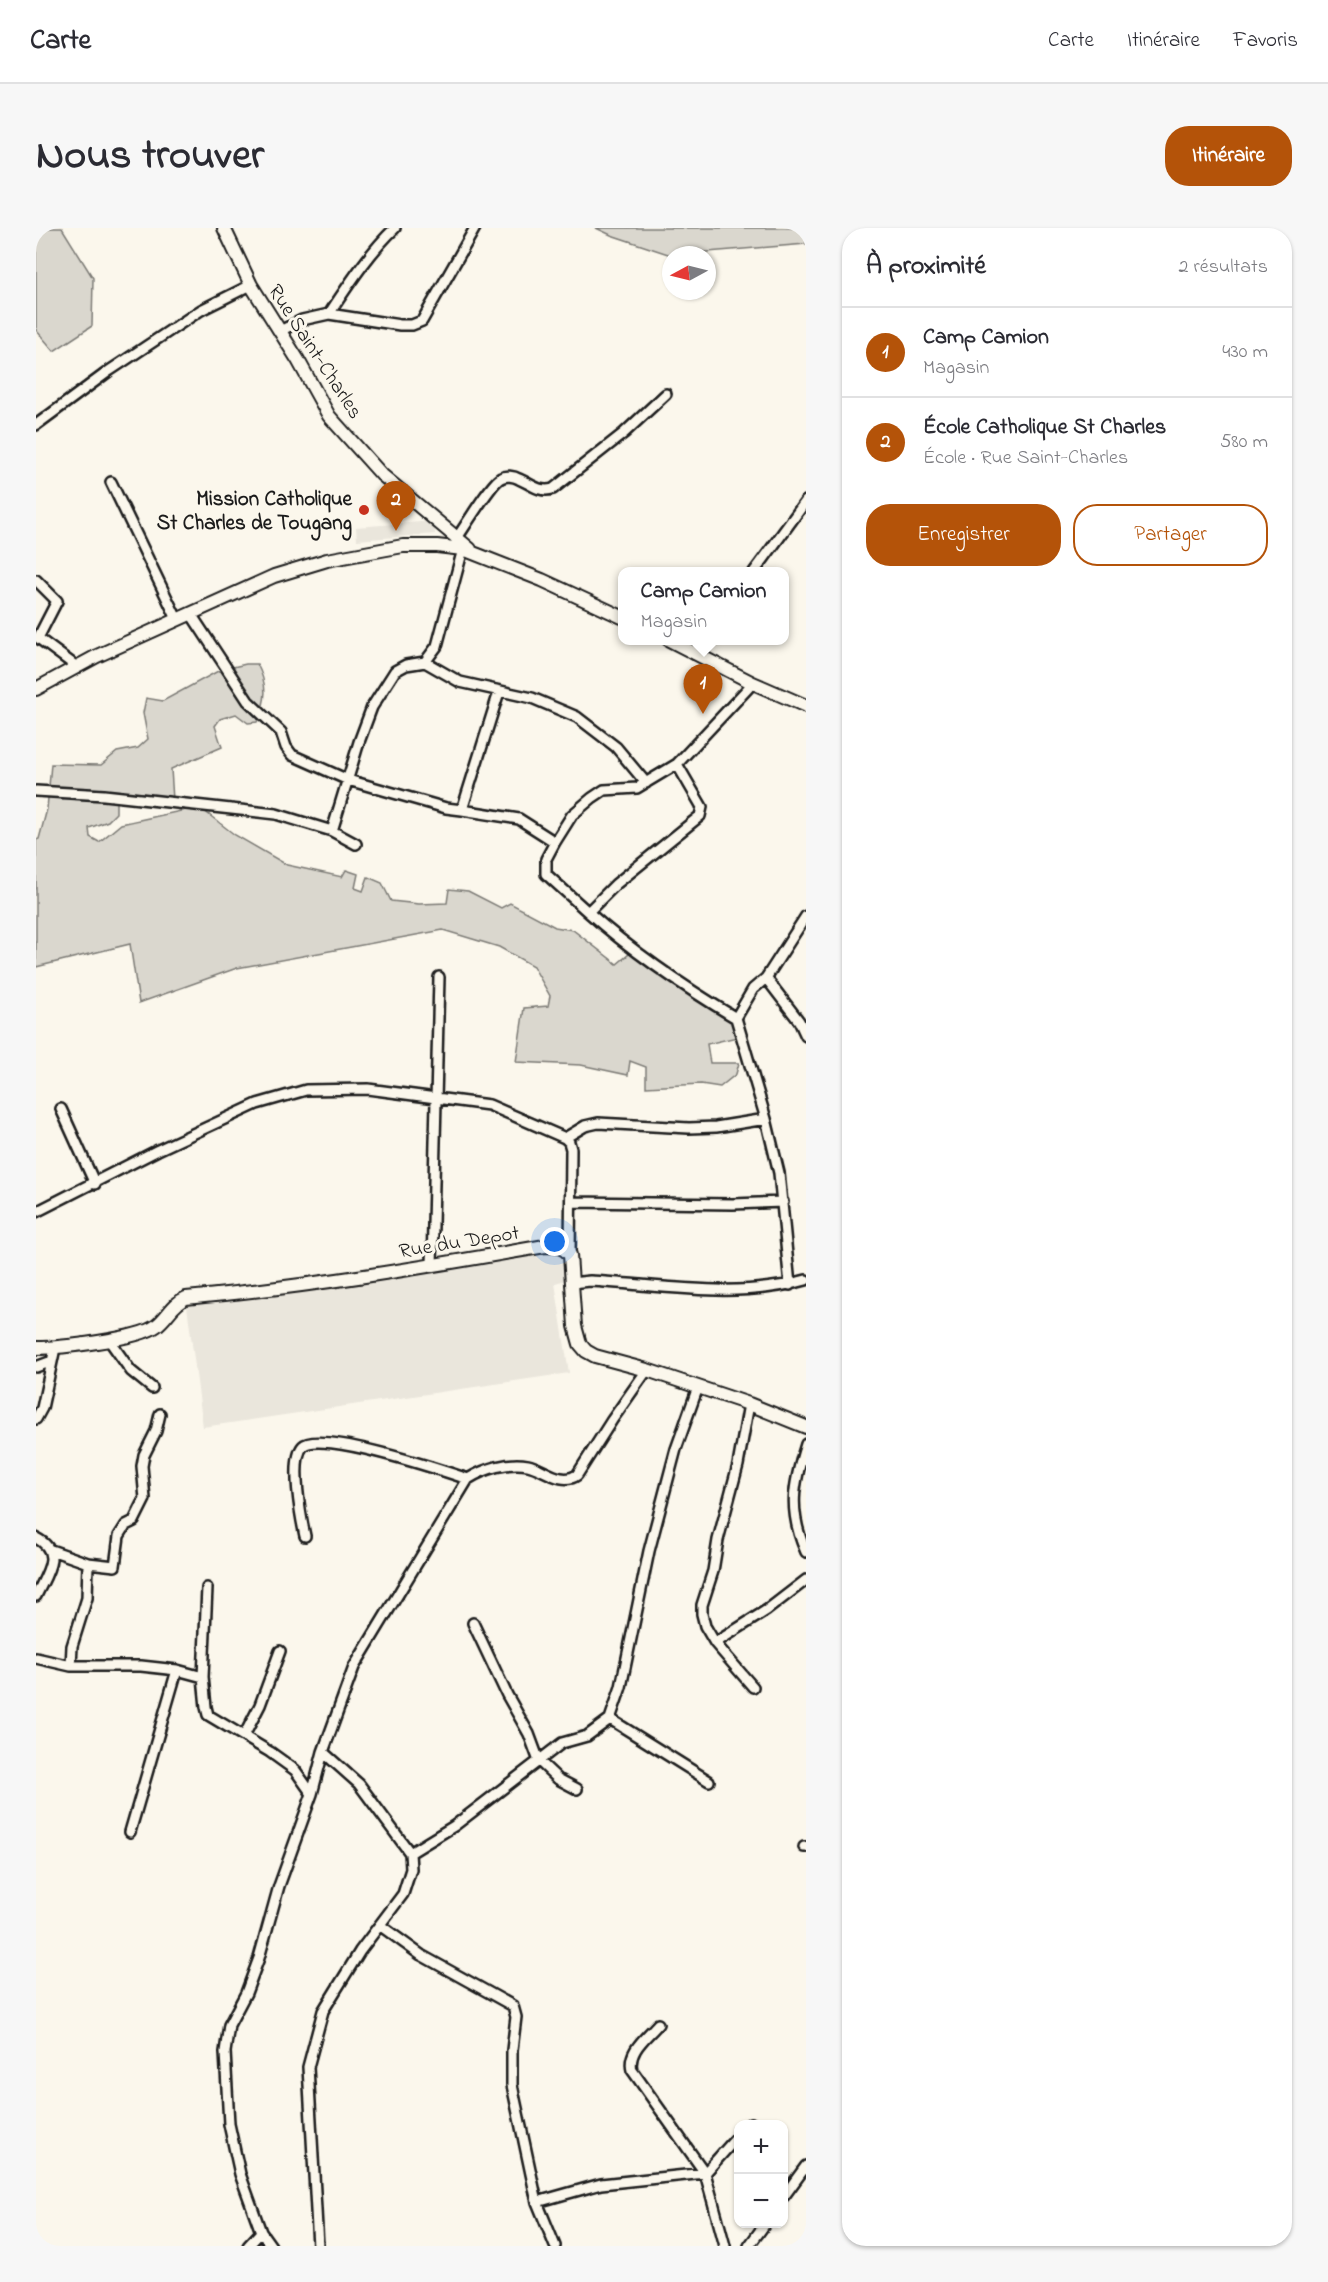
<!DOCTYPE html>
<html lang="fr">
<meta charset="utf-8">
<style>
body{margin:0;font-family:"Indie Flower",sans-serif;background:#f7f7f7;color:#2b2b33}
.controls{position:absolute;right:18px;bottom:18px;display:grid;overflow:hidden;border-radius:12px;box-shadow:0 2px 4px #0004}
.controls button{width:54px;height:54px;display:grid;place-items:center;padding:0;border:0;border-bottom:2px solid #e1e1e2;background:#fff;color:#2b2b33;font:30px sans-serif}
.compass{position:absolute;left:626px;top:18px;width:54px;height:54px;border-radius:50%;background:#fff;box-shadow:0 2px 4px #0004;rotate:263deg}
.you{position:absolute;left:519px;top:1014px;width:21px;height:21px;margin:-15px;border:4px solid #fff;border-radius:50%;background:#1a73e8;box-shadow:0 0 0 9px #1a73e833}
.badge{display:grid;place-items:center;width:39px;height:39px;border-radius:50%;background:#b45309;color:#fff;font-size:20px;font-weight:700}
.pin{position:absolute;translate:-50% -50px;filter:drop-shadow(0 2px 3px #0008)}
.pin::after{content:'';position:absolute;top:32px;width:21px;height:18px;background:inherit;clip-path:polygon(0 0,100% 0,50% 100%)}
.popup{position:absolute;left:582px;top:339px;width:171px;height:78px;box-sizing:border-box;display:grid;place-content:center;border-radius:12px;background:#fff;filter:drop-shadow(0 2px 4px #0005);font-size:20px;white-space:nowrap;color:#7c7c81}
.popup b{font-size:22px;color:#2b2b33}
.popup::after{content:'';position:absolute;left:50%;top:100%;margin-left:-12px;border:12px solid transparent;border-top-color:#fff}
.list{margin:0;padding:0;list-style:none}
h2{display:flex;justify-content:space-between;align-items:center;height:78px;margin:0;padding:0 24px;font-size:26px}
h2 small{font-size:20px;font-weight:400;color:#7c7c81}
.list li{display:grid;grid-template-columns:39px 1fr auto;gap:18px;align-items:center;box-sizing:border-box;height:90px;padding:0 24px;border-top:2px solid #e1e1e2}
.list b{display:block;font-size:22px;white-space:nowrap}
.list p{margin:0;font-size:20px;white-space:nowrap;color:#7c7c81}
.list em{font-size:20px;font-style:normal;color:#7c7c81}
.actions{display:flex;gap:12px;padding:18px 24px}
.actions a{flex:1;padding:14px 0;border:2px solid #b45309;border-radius:24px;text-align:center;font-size:21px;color:#b45309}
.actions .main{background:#b45309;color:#fff}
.map{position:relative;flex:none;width:770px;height:2018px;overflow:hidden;border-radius:24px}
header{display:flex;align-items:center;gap:36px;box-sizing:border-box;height:84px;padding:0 30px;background:#fff;border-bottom:2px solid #e1e1e2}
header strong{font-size:28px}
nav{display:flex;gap:33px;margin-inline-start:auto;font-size:21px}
.intro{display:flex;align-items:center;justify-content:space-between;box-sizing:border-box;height:144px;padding:0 36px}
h1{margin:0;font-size:42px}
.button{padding:15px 27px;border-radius:24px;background:#b45309;color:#fff;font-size:21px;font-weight:700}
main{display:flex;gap:36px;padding:0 36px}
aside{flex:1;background:#fff;border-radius:24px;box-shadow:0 2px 4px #0004}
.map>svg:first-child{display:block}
</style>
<header>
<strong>Carte</strong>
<nav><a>Carte</a><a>Itinéraire</a><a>Favoris</a></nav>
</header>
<div class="intro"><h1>Nous trouver</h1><a class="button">Itinéraire</a></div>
<main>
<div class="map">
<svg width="770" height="2018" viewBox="0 0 770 2018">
<rect width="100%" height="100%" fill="#fbf7ec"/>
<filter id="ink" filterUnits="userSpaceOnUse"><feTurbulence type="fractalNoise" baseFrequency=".0167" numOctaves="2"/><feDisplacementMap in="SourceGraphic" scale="12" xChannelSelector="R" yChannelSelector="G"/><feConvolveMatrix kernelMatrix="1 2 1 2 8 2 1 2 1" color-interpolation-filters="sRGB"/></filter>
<g filter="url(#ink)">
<path fill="#eae6dc" d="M398,293L399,306L321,312L320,299Z
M514,1024H524L528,1027L530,1052L519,1055L533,1145L167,1199L151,1078L281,1061Z"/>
<path fill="#dad7ce" stroke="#7b7a75" stroke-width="1.5" d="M0,0H26L57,50L56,98L18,123L0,102Z
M560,0H770V16L635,27L575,7Z
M210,436H221C232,457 231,472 221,494L212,495L200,486L184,491L179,498L186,519L135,541L137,572L80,569V585L72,593L53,600L54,609L63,614L85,596L163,579L199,607L251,637L306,649L310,642L322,646L319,660L327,663L332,649L346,655L355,673L383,676L411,675L413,661L432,663L465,680L474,675L519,699L537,702L581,736L598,722L678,772L693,779L701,809L671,816L674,835H703L700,846L684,859L665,856L610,859V839L594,833L592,847L545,837L480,834L488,780L512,778L514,768L497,738L463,719L407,702L201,740L103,775L94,716L0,739V612L3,611L11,581L15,536L65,537L81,524L102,520L112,511L107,485L110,470L127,473L184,442Z"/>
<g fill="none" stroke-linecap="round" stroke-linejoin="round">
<g stroke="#1c1c1c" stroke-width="14">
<path id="minor" d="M293,86C313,56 333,25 359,0
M244,103L266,92L293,86L364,97H376L386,93L439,0
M0,197L73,143L165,82L215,57
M75,254L141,391
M421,310C428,300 456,254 465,250C470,247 478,248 483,251C495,256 503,265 517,261L588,205L630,166
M718,344L770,273
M0,352L21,373L2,410L41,439
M155,386L212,473L245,504L250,519L256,527L312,552L410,580L426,582L463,464
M658,426L667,412
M389,434L424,454L496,470L541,489L580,519L610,555
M0,563L68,567L240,586L296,603L320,616
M426,582L483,591L519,614
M296,603L323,514L336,479L359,443L370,437L389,434L401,418L427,321
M552,684L510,646V631L519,614L536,587L556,570L568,562L601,560L641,536
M730,750L763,793L770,808
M700,790C648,759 597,724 552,684L580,656L664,588L666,579L641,536L717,455
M25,881L59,956
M529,910L549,898L562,895L653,900L680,899L730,891
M535,974L697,976L747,974
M0,984L122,922L221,876L270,862L332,861L453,877L529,910L533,914L535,921L534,1027
M396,1038L403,749
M535,1055L554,1053C625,1057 700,1072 770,1052
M754,1057L743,945L730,891L700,790L717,761L730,750L770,688
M73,1112L95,1143L116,1160
M0,1139L16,1133
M713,1176L702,1237L682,1312L677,1343L666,1377V1386L669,1398L679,1415L717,1459
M0,1191L6,1180L19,1120
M770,1216C757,1257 752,1283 770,1324
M269,1308C265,1290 254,1232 267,1218C282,1201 408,1243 432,1251
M0,1310C28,1324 10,1346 0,1368
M15,1322L52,1335L79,1338L83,1308L90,1297L98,1293L109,1271L106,1238L108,1227L120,1203L124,1186
M171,1360L167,1449L170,1479L172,1487L234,1524L259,1542L276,1566
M437,1395L471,1467L493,1506L503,1533L522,1551L541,1561
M679,1415L731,1382L770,1352
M0,1430L35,1438H105L141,1442L167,1449
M35,1438L36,1418L51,1370L52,1335
M574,1491L673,1553
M208,1508L224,1477L244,1423
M94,1604L141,1442
M768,1619H770
M374,1625L418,1598L526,1515L551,1508L574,1491L585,1459L613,1323L640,1221L662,1159
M345,1698L385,1727L477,1778L480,1789L476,1822V1857L501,1974L519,2018
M622,1796C611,1809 591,1823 596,1842L669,1945L689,2018
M714,1896L715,1895
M748,1968L770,1938
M501,1974L565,1956L669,1945L702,1908
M212,2018L225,2004
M235,2018L225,2004L204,1946L193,1896L189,1824L193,1797L210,1765L223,1730L243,1658L276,1566L287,1524L318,1439L432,1251C448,1241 472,1233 492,1237C507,1240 526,1258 541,1247L576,1192L611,1142
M282,2018L272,1839L287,1783L324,1723L367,1666L375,1641L374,1625L323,1556L287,1524
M713,2018L729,1996"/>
</g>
<g stroke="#1c1c1c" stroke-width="16">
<path id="tertiary" d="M188,0L215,57L262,132L293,188L346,247L434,321
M633,412L717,455L770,478
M0,461L61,428L238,348L291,332L367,318H401L427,321L506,352L586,389
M0,1120C23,1120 103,1111 120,1098C132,1089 136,1076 150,1070C271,1059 390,1039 509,1018C520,1018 527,1018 534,1027L539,1098L544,1116L550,1123L559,1128L611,1142L713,1176L770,1199"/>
</g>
<use href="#minor" stroke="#fbf7ec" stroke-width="9"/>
<use href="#tertiary" stroke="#fbf7ec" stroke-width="12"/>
</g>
</g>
<circle fill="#c8321e" stroke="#fbf7ec" stroke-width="2" cx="328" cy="282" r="6"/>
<g text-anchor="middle" stroke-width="6" stroke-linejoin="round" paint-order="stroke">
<g font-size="21" fill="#1c1c1c" stroke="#fbf7ec">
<text transform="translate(280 123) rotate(57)" y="7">Rue Saint-Charles</text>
<text transform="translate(423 1013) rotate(-9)" y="7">Rue du Depot</text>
</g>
<g font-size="21" font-weight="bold" fill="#1c1c1c" stroke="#fbf7ec" text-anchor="end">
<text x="316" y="277">Mission Catholique<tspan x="316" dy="24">St Charles de Tougang</tspan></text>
</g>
</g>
</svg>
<div class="controls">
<button>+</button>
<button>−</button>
</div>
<svg class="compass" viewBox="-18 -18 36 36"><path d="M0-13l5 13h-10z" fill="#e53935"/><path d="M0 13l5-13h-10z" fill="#7c7c81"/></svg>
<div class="you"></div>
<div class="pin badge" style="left:667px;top:486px">1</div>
<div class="popup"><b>Camp Camion</b>Magasin</div>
<div class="pin badge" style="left:360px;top:303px">2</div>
</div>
<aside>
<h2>À proximité<small>2 résultats</small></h2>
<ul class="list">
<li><span class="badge">1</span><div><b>Camp Camion</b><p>Magasin</p></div><em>430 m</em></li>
<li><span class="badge">2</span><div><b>École Catholique St Charles</b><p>École · Rue Saint-Charles</p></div><em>580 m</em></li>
</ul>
<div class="actions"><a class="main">Enregistrer</a><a>Partager</a></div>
</aside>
</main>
